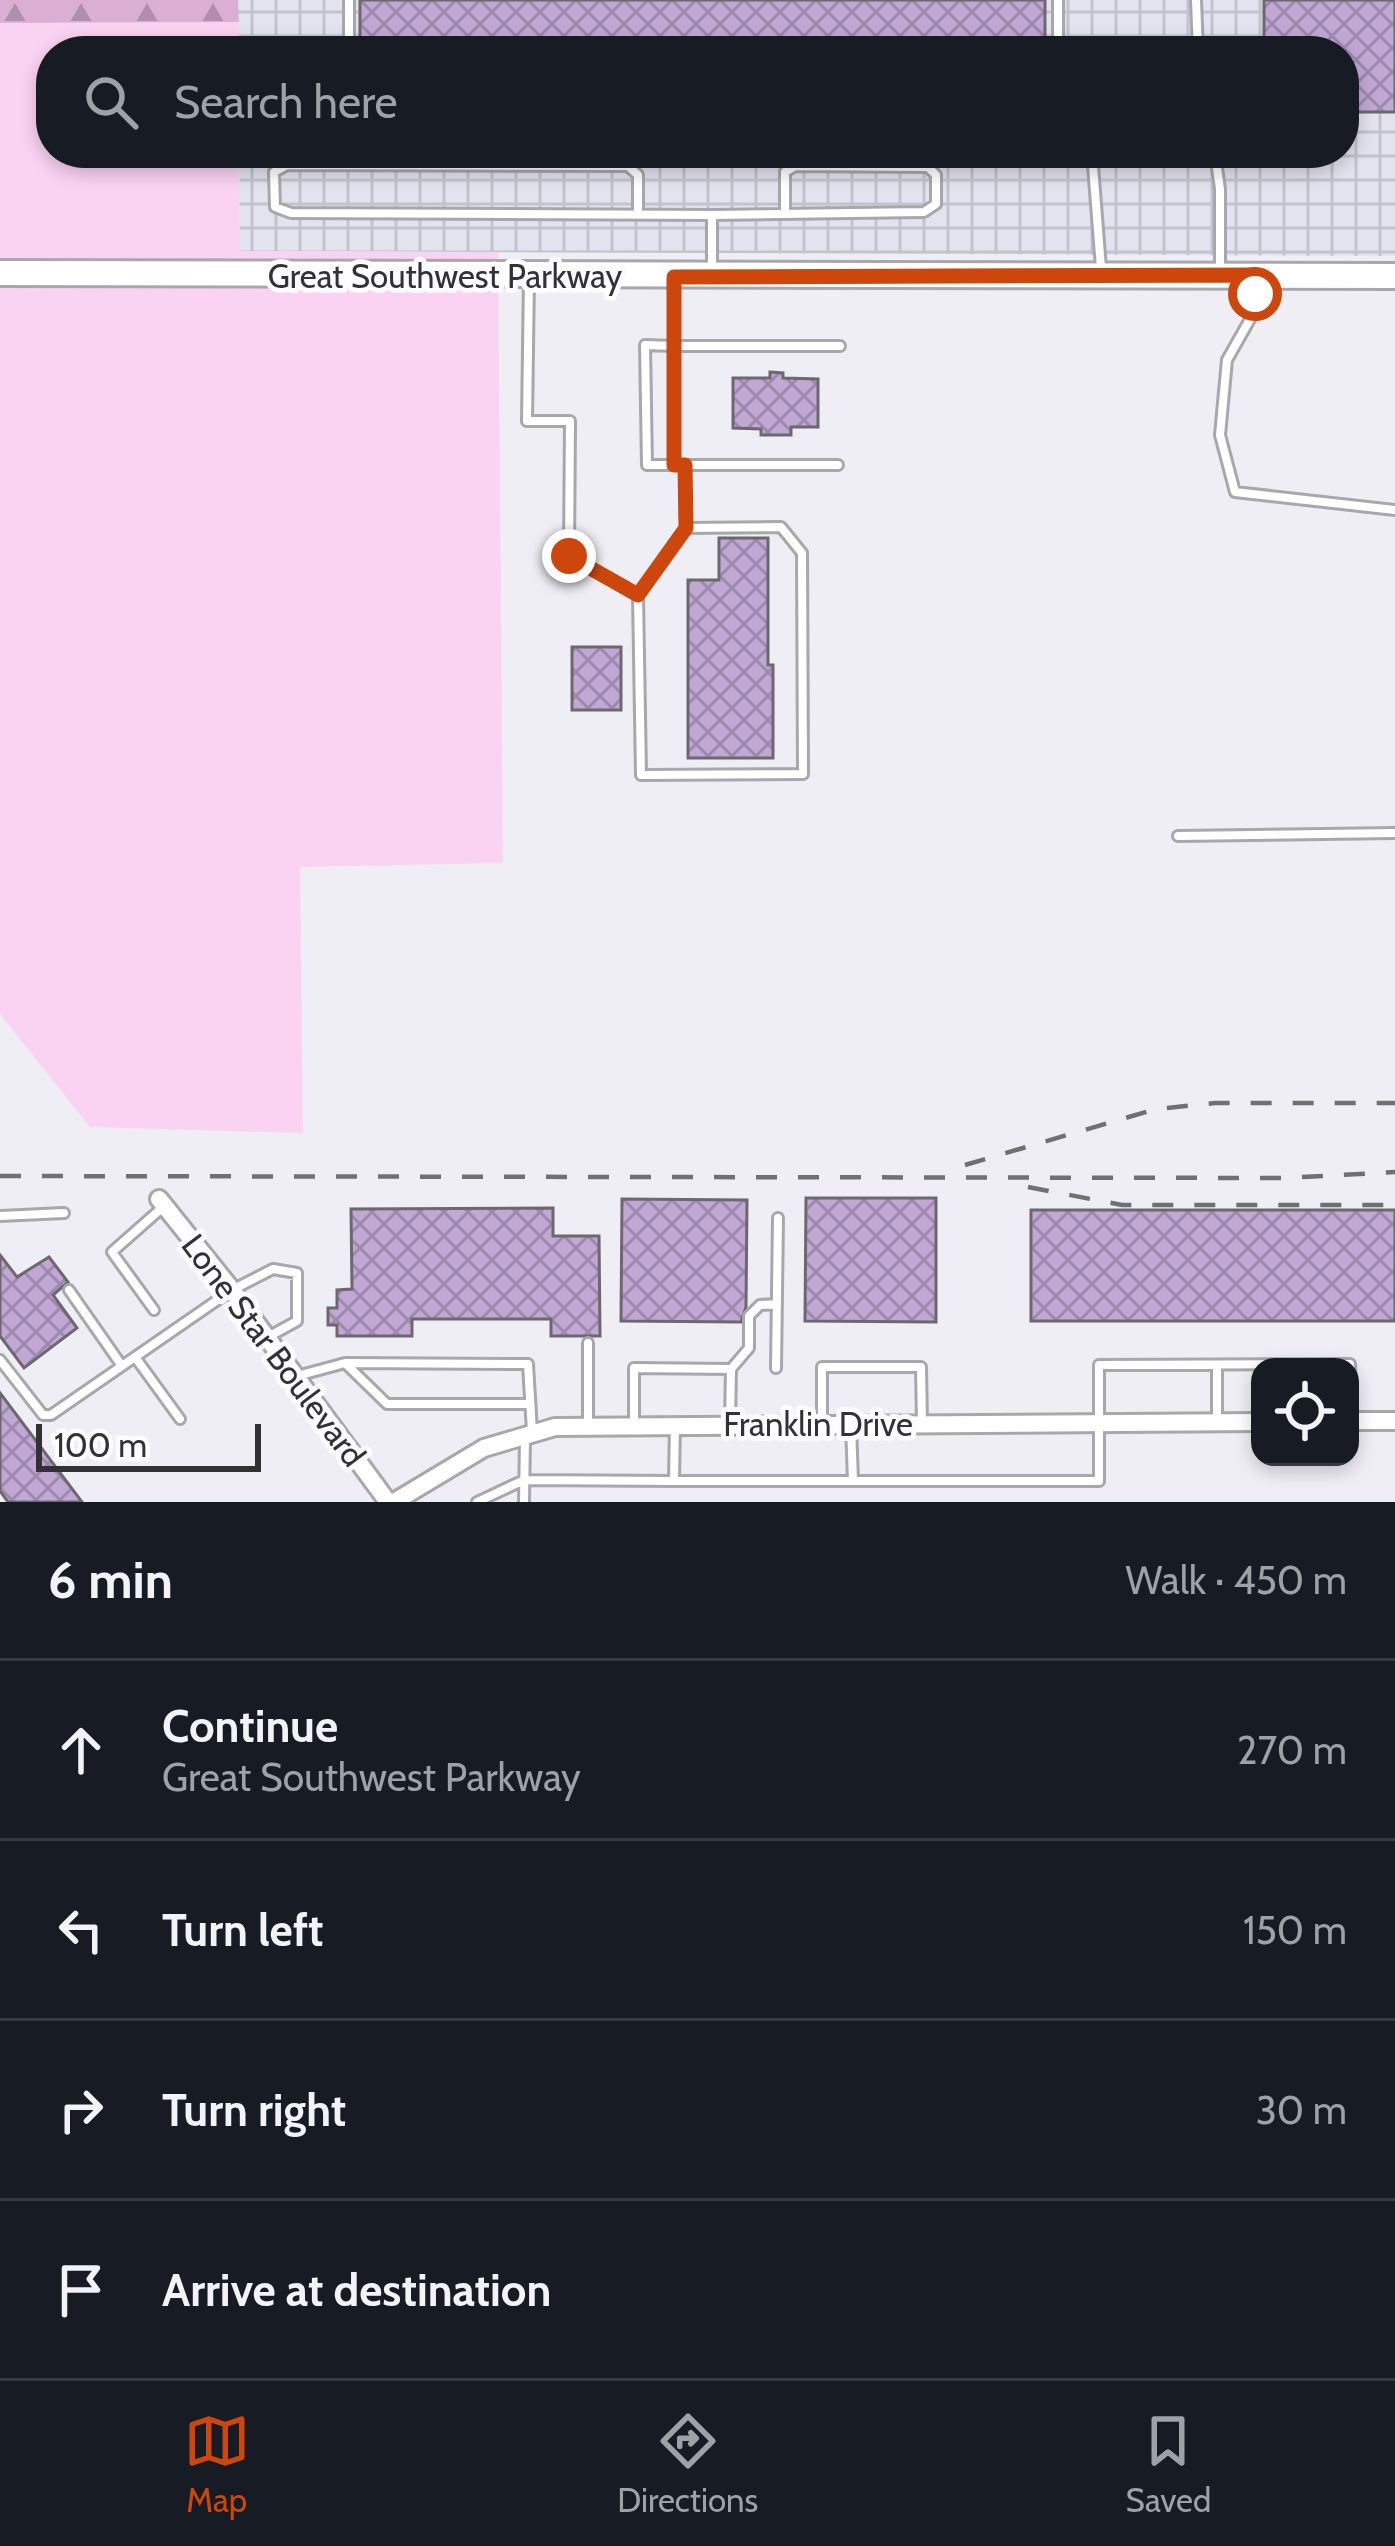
<!DOCTYPE html>
<meta charset="utf-8">
<style>
body{margin:0;font-family:Cabin,sans-serif;background:#20242c;color:#f1f3f6}
.controls{position:absolute;right:36px;bottom:36px;display:grid;overflow:hidden;border-radius:24px;box-shadow:0 6px 18px #0003}
.controls button{width:108px;height:108px;display:grid;place-items:center;padding:0;border:0;border-bottom:3px solid #363941;background:#171b24;color:#f1f3f6;font:60px sans-serif}
.scale{position:absolute;left:36px;bottom:30px;width:225px;box-sizing:border-box;padding-left:12px;border:6px solid #323234;border-top:0;font-size:33px;line-height:42px;white-space:nowrap;color:#323234;-webkit-text-stroke:9px #fcfcfe;paint-order:stroke}
.stop{position:absolute;width:36px;height:36px;margin:-27px;border:9px solid #cd470d;border-radius:50%;background:#fff}
.stop.end{background:#cd470d;border-color:#fff;box-shadow:0 3px 12px #0008}
.list{margin:0;padding:0;list-style:none}
h2{display:flex;justify-content:space-between;align-items:center;height:156px;margin:0;padding:0 48px;font-size:51px}
h2 small{font-size:39px;font-weight:400;color:#9ea1a6}
.list li{display:grid;grid-template-columns:78px 1fr auto;gap:36px;align-items:center;box-sizing:border-box;height:180px;padding:0 48px;border-top:3px solid #363941}
.list b{display:block;font-size:45px;white-space:nowrap}
.list p{margin:0;font-size:39px;white-space:nowrap;color:#9ea1a6}
.list em{font-size:39px;font-style:normal;color:#9ea1a6}
.icon{flex:none;width:66px;height:66px;fill:none;stroke:currentColor;stroke-width:2;stroke-linecap:round;stroke-linejoin:round}
.map{position:relative;flex:none;width:1395px;height:1502px;overflow:hidden}
.search{position:absolute;background:#171b24;box-shadow:0 6px 18px #0003;left:36px;right:36px;top:36px;height:132px;display:flex;align-items:center;gap:30px;box-sizing:border-box;padding:0 42px;border-radius:48px;color:#9ea1a6;font-size:45px}
.sheet{height:876px;background:#171b24}
nav{display:flex;justify-content:space-around;align-items:center;box-sizing:border-box;height:168px;border-top:3px solid #363941;background:#171b24;font-size:33px;color:#9ea1a6}
nav a{display:grid;justify-items:center;gap:6px}
nav .on{color:#cd470d}
.map>svg:first-child{display:block}
</style>
<div class="map">
<svg width="1395" height="1502" viewBox="0 0 1395 1502">
<defs>
<pattern id="industrial-grid" width="8" height="8" patternUnits="userSpaceOnUse" patternTransform="scale(3)"><rect width="8" height="8" fill="#e3e3f0"/><path d="M0 4h8M4 0v8" fill="none" stroke="#c3c3ce"/></pattern>
<pattern id="forest-firs" width="22" height="20" patternUnits="userSpaceOnUse" patternTransform="scale(3)"><rect width="22" height="20" fill="#daafd3"/><path d="M5 1l3.5 6h-7zM16 11l3.5 6h-7z" fill="#b18fac"/></pattern>
<pattern id="building-cross-hatch" width="8" height="8" patternUnits="userSpaceOnUse" patternTransform="scale(3)"><rect width="8" height="8" fill="#c1a8d4"/><path d="M0 0l8 8M0 8l8-8" fill="none" stroke="#9d89ad"/></pattern>
</defs>
<rect width="100%" height="100%" fill="#eeeef4"/>
<path fill="url(#industrial-grid)" d="M238,0H1395V256L240,251L239,153H1344V51H239Z"/>
<path fill="#fad2f2" d="M239,22V51H51V153H239L240,251L498,252L503,863L300,867L303,1133L90,1127L0,1014V23Z"/>
<path fill="url(#forest-firs)" d="M0,0H238L239,22L0,23Z"/>
<path fill="url(#building-cross-hatch)" stroke="#6c696e" stroke-width="3" d="M360,0H1045V51H360Z
M1264,0H1395V112H1344V51H1264Z
M770,372L783,373V378L818,379V427H791V435H761V429L733,428V378H770Z
M719,538H768V665H773V758H688V580H719Z
M572,647H621V710H572Z
M806,1198H936V1322L805,1321Z
M622,1199L747,1200L746,1307L741,1322L621,1321Z
M553,1208V1236H599L600,1336H551V1319H412V1336H337V1325H328V1308H337V1290L352,1289L351,1209Z
M1031,1210H1395V1321H1031Z
M0,1255L17,1277L49,1257L68,1282L53,1295L77,1328L24,1368L0,1336Z
M0,1393L82,1502H8L0,1491Z"/>
<g fill="none" stroke-linecap="round" stroke-linejoin="round">
<g stroke="#a8a7ac" stroke-width="14">
<path id="lane" d="M349,0V51
M1196,0L1198,51
M1058,51V0
M1092,153L1101,268
M1215,153L1220,189V274
M638,214V175L628,166L287,165L274,172L275,207L291,213L712,215
M712,269V215L924,212L936,204V175L928,167L795,166L785,172V212
M529,277L527,421H570L569,556L638,595
M674,278V346H840
M1257,280L1253,314L1227,360L1220,435L1235,492L1395,510
M674,465H647L645,345L674,346V465H838
M685,465L686,528L781,527L802,553L803,774L641,775L638,595L686,528
M1178,836L1395,833
M0,1216L64,1213
M69,1290L122,1366
M154,1310L112,1252L163,1207
M588,1343V1425
M135,1357L180,1419
M0,1360L43,1415H51L232,1290L273,1269L297,1273V1321L268,1337
M346,1364L387,1404H528
M776,1368L778,1218
M731,1369L749,1348V1316L760,1305L777,1304
M297,1376L345,1363L528,1364L532,1432
M1217,1422V1365
M634,1424V1368L731,1369L730,1423
M675,1424L674,1481H1099V1365L1350,1364L1352,1420
M822,1424V1367H921L922,1422
M851,1425L853,1481
M477,1502L524,1480L674,1481
M524,1502L525,1438"/>
</g>
<g stroke="#a8a7ac" stroke-width="22">
<path id="street" d="M159,1199L232,1290L388,1502
M1350,1421H1395
M394,1502L484,1448L555,1427L1260,1422"/>
</g>
<g stroke="#a8a7ac" stroke-width="30">
<path id="secondary" d="M0,273L1395,276"/>
</g>
<use href="#lane" stroke="#fff" stroke-width="8"/>
<use href="#street" stroke="#fff" stroke-width="16"/>
<use href="#secondary" stroke="#fff" stroke-width="24"/>
<path stroke="#707073" stroke-width="4.5" stroke-dasharray="21 21" stroke-linecap="butt" d="M965,1165L1156,1109L1215,1103H1395
M0,1176L1286,1178L1395,1172
M1028,1187L1122,1205H1395"/>
</g>
<g fill="none" stroke-linecap="round" stroke-linejoin="round">
<path stroke="#cd470d" stroke-width="15" d="M569,556L638,595L686,528L685,465H674V277L1258,275L1255,294"/>
</g>
<g text-anchor="middle" stroke-width="10" stroke-linejoin="round" paint-order="stroke">
<g font-size="33" fill="#323234" stroke="#fcfcfe">
<text x="445" y="288">Great Southwest Parkway</text>
<text transform="translate(274 1350) rotate(53)" y="12">Lone Star Boulevard</text>
<text x="818" y="1436">Franklin Drive</text>
</g>
</g>
</svg>
<div class="controls">
<button><svg class="icon" aria-label="locate" viewBox="0 0 24 24"><circle cx="12" cy="12" r="6"/><path d="M12 2v4M12 18v4M2 12h4M18 12h4"/></svg></button>
</div>
<div class="scale">100 m</div>
<div class="stop" style="left:1255px;top:294px"></div>
<div class="stop end" style="left:569px;top:556px"></div>
<div class="search"><svg class="icon" aria-label="search" viewBox="0 0 24 24"><circle cx="10" cy="10" r="6"/><path d="M15 15l6 6"/></svg>Search here</div>
</div>
<section class="sheet">
<h2>6 min<small>Walk · 450 m</small></h2>
<ul class="list">
<li><svg class="icon" aria-label="ahead" viewBox="0 0 24 24"><path d="M12 20V5M6 11l6-6 6 6"/></svg><div><b>Continue</b><p>Great Southwest Parkway</p></div><em>270 m</em></li>
<li><svg class="icon" aria-label="left" viewBox="0 0 24 24"><path d="M17 20v-9H6M10 6l-5 5 5 5"/></svg><div><b>Turn left</b></div><em>150 m</em></li>
<li><svg class="icon" aria-label="right" viewBox="0 0 24 24"><path d="M7 20v-9h11M14 6l5 5-5 5"/></svg><div><b>Turn right</b></div><em>30 m</em></li>
<li><svg class="icon" aria-label="arrive" viewBox="0 0 24 24"><path d="M6 21V4h12l-3 4 3 4H6"/></svg><div><b>Arrive at destination</b></div></li>
</ul>
</section>
<nav>
<a class="on"><svg class="icon" aria-label="map" viewBox="0 0 24 24"><path d="M3 6l6-2 6 2 6-2v14l-6 2-6-2-6 2zM9 4v14M15 6v14"/></svg>Map</a>
<a><svg class="icon" aria-label="directions" viewBox="0 0 24 24"><path d="M12 3l9 9-9 9-9-9zM9 14v-3h6M13 9l2 2-2 2"/></svg>Directions</a>
<a><svg class="icon" aria-label="saved" viewBox="0 0 24 24"><path d="M7 4h10v16l-5-4-5 4z"/></svg>Saved</a>
</nav>
